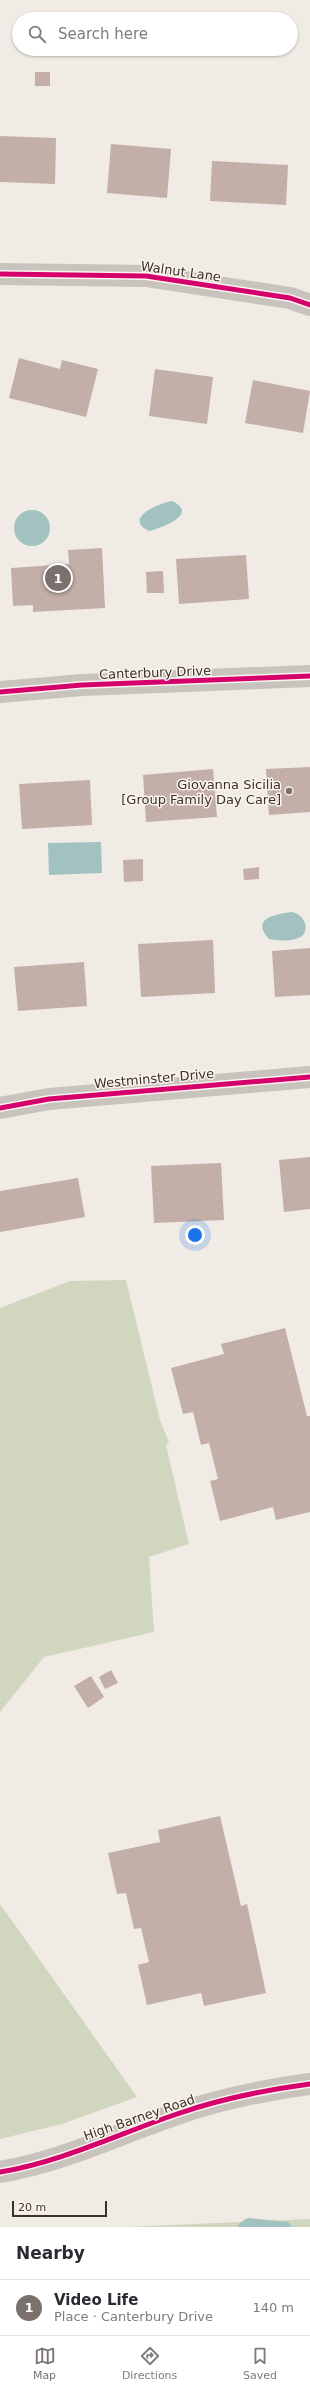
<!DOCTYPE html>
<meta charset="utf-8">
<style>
body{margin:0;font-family:"DejaVu Sans",sans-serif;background:#f7f7f7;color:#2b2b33}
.scale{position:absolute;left:12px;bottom:10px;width:95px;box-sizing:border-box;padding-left:4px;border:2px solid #3b302b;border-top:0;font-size:11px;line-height:14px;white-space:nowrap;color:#3b302b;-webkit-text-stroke:3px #fbf5ee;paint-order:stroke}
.you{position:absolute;left:195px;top:1235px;width:14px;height:14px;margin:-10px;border:3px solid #fff;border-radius:50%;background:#1a73e8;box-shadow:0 0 0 6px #1a73e833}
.badge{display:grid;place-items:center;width:26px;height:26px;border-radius:50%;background:#7a716c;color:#fff;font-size:13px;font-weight:700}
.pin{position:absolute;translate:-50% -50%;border:2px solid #fff;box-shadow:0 1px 4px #0006}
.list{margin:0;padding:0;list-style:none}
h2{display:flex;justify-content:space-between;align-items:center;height:52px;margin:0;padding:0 16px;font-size:17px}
h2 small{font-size:13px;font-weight:400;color:#7c7c81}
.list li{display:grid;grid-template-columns:26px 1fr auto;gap:12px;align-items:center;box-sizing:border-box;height:56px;padding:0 16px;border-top:1px solid #e1e1e2}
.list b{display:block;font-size:15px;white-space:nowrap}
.list p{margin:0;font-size:13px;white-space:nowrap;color:#7c7c81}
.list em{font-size:13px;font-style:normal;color:#7c7c81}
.icon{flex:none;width:22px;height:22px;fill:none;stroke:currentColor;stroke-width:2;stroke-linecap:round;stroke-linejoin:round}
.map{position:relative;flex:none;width:310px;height:2227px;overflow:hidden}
.search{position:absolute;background:#fff;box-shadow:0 1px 3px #0004;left:12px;right:12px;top:12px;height:44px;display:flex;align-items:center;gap:10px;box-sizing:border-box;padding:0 14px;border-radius:22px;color:#7c7c81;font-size:15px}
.sheet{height:108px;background:#fff}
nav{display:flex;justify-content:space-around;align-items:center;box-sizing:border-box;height:56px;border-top:1px solid #e1e1e2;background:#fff;font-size:11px;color:#7c7c81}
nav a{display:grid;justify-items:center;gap:2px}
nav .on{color:#7a716c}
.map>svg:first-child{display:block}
</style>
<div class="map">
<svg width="310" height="2227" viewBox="0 0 310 2227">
<rect width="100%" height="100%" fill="#f0ebe5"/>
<path fill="#d1d6bf" d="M126,1280L160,1420L169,1442L166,1445L189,1544L149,1557L154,1632L44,1657L0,1712V1308L70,1281Z
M0,1904L137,2097L62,2124L0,2139Z
M310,2219V2227H127Z"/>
<path fill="#a1c2c1" d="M172,501C200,514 161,528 149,531C122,518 160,503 172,501Z
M14 528a18 18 0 1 1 36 0a18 18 0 1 1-36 0Z
M101,842L102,873L49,875L48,843Z
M292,912C302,914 310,925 303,935C296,942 278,941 269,939C250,918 276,914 292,912Z"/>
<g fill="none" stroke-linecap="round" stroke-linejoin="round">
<path stroke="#a1c2c1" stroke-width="10" d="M243,2227L249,2223L286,2227"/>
</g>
<path fill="#c3afa7" d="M35,72H50V86H35Z
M0,136L56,138L55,184L0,182Z
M111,144L171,149L167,198L107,193Z
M212,161L288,165L286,205L210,201Z
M19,358L60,369L62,360L98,369L86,417L9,398Z
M155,369L213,377L207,424L149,416Z
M253,380L310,391L303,433L245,423Z
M102,548L105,608L33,612V605L13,606L11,568L69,564L68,550Z
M246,555L249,599L179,604L176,559Z
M163,571L164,593H147L146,572Z
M310,767V812L269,815L266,769Z
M213,769L217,817L146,822L143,775Z
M90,780L92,825L22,829L19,784Z
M143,859V881L124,882L123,860Z
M259,867V879L244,880L243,869Z
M213,940L215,993L141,997L138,944Z
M310,948V995L275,997L272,951Z
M84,962L87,1006L18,1011L14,967Z
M310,1157V1209L284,1212L279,1160Z
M221,1163L224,1220L154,1223L151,1166Z
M78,1178L85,1217L0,1232V1191Z
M285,1328L307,1416H310V1512L276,1520L273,1507L220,1521L210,1481L218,1479L209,1443L201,1445L193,1412L183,1414L171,1368L224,1354L221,1344Z
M111,1670L118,1683L105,1689L99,1677Z
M91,1676L104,1697L88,1708L74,1686Z
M220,1816L241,1906L247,1904L266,1993L204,2006L201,1993L147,2005L138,1965L149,1962L141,1928L134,1929L126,1893L117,1894L108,1853L160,1842L158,1830Z"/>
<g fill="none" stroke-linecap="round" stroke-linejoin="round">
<path stroke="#c9c3be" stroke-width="22" d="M0,274L146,276L290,298L310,305
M0,692L82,685L310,676
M0,1108L49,1099L310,1077
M0,2172C61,2162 118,2134 177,2114C220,2099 265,2090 310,2084"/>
<g stroke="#fbf5ee" stroke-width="8">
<path id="cycleway" d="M0,274L146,276L290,298L310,305
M0,692L82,685L310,676
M0,1108L49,1099L310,1077
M0,2172C61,2162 118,2134 177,2114C220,2099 265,2090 310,2084"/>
</g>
<use href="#cycleway" stroke="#d6006c" stroke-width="5"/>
</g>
<circle fill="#7a716c" stroke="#fbf5ee" stroke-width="1.5" cx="289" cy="791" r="4"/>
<g text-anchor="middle" stroke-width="3" stroke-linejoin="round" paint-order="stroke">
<g font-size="13" fill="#3b302b" stroke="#fbf5ee">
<text transform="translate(181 271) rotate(8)" y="5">Walnut Lane</text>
<text transform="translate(155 672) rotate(-2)" y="5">Canterbury Drive</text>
<text transform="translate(154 1078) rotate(-5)" y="5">Westminster Drive</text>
<text transform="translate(139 2117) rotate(-19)" y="5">High Barney Road</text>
</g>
<g font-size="13" fill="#3b302b" stroke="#fbf5ee" text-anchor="end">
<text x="281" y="789">Giovanna Sicilia<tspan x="281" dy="15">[Group Family Day Care]</tspan></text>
</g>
</g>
</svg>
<div class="scale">20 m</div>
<div class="you"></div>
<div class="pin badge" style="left:58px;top:578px">1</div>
<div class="search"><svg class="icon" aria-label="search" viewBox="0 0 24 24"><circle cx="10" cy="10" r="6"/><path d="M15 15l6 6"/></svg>Search here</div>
</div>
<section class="sheet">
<h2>Nearby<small></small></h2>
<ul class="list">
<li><span class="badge">1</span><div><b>Video Life</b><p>Place · Canterbury Drive</p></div><em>140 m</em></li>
</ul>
</section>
<nav>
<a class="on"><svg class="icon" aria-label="map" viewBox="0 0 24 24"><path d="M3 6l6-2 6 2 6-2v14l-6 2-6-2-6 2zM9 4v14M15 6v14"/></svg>Map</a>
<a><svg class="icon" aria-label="directions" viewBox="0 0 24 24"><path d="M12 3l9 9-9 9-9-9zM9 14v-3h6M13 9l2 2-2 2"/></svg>Directions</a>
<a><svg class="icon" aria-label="saved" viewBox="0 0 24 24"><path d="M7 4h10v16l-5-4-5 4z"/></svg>Saved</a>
</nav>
